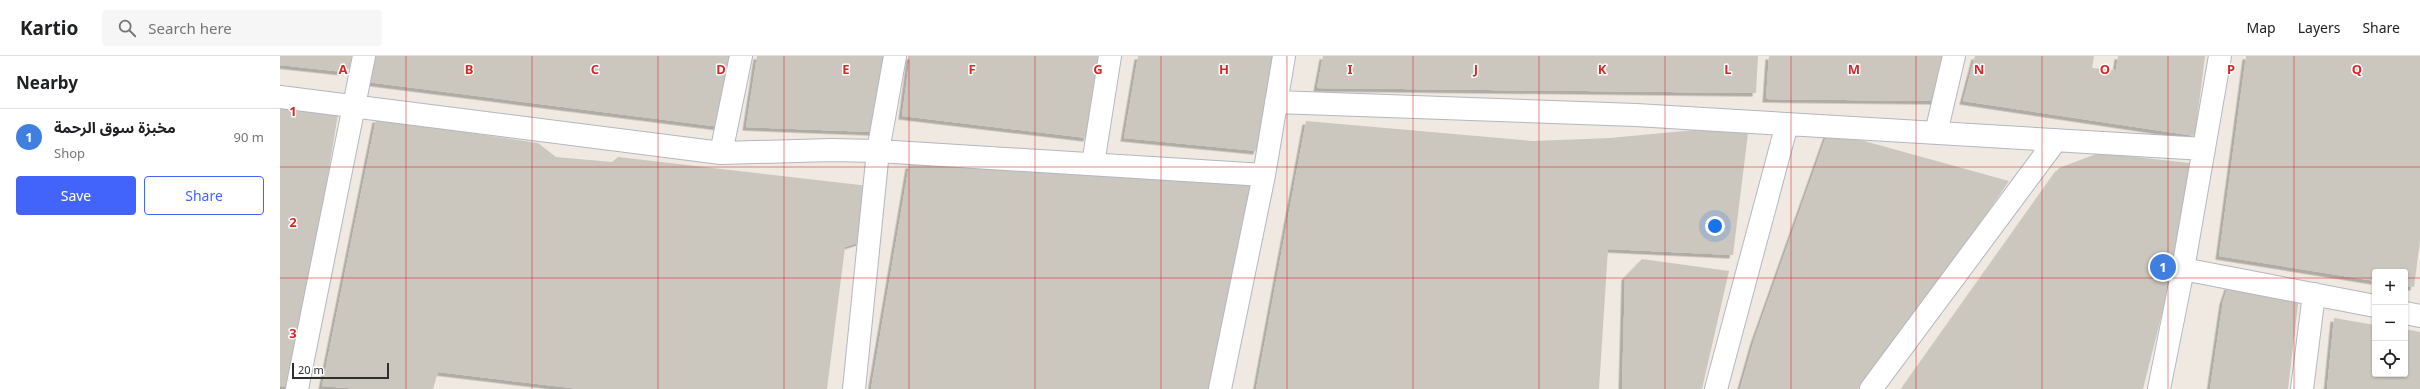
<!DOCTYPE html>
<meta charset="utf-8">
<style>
body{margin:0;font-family:"Noto Sans","Noto Sans Arabic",sans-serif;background:#f6f6f6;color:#202124}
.controls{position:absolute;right:12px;bottom:12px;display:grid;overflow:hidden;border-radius:4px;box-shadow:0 1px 3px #0004}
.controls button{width:36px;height:36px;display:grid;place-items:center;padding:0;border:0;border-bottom:1px solid #e0e0e0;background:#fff;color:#202124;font:20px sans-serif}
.scale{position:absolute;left:12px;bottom:10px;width:97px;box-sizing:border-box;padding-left:4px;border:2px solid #2e2e2e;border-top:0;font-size:11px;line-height:14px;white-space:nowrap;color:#2e2e2e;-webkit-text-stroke:3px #fff;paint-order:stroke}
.you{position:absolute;left:1435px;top:170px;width:14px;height:14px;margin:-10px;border:3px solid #fff;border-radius:50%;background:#1a73e8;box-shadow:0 0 0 6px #1a73e833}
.badge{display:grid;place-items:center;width:26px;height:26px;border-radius:50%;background:#4264fb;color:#fff;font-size:13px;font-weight:700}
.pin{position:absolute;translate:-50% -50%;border:2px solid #fff;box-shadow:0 1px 4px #0006}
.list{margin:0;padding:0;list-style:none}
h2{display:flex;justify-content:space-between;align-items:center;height:52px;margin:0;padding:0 16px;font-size:17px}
h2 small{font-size:13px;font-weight:400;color:#757577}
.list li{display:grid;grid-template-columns:26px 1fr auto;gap:12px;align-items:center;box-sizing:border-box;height:56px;padding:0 16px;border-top:1px solid #e0e0e0}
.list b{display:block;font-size:15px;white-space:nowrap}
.list p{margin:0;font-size:13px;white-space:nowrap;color:#757577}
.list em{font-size:13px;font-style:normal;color:#757577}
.actions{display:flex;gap:8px;padding:12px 16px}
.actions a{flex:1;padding:9px 0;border:1px solid #4264fb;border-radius:4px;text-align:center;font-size:14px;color:#4264fb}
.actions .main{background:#4264fb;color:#fff}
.icon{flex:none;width:22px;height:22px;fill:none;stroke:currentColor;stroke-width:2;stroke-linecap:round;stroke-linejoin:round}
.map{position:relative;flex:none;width:2140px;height:333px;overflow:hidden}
header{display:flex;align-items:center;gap:24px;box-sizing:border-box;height:56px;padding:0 20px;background:#fff;border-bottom:1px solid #e0e0e0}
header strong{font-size:19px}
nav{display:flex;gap:22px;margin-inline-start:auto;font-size:14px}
.search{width:280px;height:36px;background:#f6f6f6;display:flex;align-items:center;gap:10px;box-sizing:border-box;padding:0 14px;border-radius:4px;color:#757577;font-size:15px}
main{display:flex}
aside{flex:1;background:#fff}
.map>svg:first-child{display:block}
</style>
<header>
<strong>Kartio</strong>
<div class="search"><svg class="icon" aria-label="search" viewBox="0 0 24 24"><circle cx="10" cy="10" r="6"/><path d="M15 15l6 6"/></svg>Search here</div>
<nav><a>Map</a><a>Layers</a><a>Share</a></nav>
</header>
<main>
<aside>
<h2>Nearby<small></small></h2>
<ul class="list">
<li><span class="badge" style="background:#3f7fe0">1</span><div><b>مخبزة سوق الرحمة</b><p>Shop</p></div><em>90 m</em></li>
</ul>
<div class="actions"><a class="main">Save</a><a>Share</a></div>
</aside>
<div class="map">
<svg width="2140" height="333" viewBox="0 0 2140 333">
<defs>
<filter id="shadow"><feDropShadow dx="-3.5" dy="3.5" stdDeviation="0" flood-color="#0004"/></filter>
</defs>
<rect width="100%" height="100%" fill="#efe9e1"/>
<path fill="#cbc7bf" filter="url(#shadow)" d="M0,0H72L70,12L64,16L0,9Z
M93,0H451L441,71L87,26Z
M477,0H604L593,76L466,71Z
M630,0H821L807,82L622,60Z
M858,0H994L977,95L844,82Z
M1043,0H1478L1476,37L1037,32Z
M1489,0H1666L1656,45L1486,43Z
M1695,0H1814L1812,12L1836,14L1838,0H1925L1915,80L1683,45Z
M1966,0H2140V185L2134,231L2125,230V216H2095V225L1939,200Z
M0,52L58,58L13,331L0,330Z
M96,63L258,87L276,101L332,106L338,101L589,130L580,186L565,191L547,333H300L158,316L153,333H81L42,330Z
M1026,65L1253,85L1330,82L1436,72L1468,77L1453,199L1328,193L1319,333H976Z
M1548,75L1729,125L1665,218L1578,333H1460L1474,284Z
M1819,97L1910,107L1888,234L1863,333H1622L1779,112Z
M629,109L771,112L972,130L930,333H591Z
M1362,203L1449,215L1422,333H1342L1345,221Z
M1948,230L2019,240L2008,333H1930L1943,245Z
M2054,262L2095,269V318H2125V273L2140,276V333H2047Z"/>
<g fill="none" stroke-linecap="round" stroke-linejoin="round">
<g stroke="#b4b7c1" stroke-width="24">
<path id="minor" d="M0,41L441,97L552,94L598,95L615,0
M996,46L1356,59L1924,93
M1656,77L1674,0
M441,97L461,0
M813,108L830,0
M1903,213L2095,250
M2125,257L2140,260
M17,333L84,0
M574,333L598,95L984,119
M940,333L984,119L1004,0
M1436,333L1507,68
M1591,333L1776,84
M1879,333L1903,213L1940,0
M2022,333L2034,238"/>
</g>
<use href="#minor" stroke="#fff" stroke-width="22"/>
</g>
<path fill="none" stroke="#d62828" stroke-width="1" stroke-opacity="0.55" d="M126,0V333M252,0V333M378,0V333M504,0V333M629,0V333M755,0V333M881,0V333M1007,0V333M1133,0V333M1259,0V333M1385,0V333M1511,0V333M1636,0V333M1762,0V333M1888,0V333M2014,0V333M0,111H2140M0,222H2095M2125,222H2140"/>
<g font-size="13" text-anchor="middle" font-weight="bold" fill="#d62828" stroke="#fff" stroke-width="3" stroke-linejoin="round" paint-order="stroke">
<text x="63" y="18">A</text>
<text x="189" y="18">B</text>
<text x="315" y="18">C</text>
<text x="441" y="18">D</text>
<text x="566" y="18">E</text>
<text x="692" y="18">F</text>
<text x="818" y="18">G</text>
<text x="944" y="18">H</text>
<text x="1070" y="18">I</text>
<text x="1196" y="18">J</text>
<text x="1322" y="18">K</text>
<text x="1448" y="18">L</text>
<text x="1574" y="18">M</text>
<text x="1699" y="18">N</text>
<text x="1825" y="18">O</text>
<text x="1951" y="18">P</text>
<text x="2077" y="18">Q</text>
<text x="13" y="60">1</text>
<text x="13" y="171">2</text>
<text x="13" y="282">3</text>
</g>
</svg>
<div class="controls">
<button>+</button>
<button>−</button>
<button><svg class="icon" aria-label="locate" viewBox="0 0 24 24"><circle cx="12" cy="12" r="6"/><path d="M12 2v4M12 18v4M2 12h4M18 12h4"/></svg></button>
</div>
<div class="scale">20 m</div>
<div class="you"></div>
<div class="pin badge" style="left:1883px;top:211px;background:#3f7fe0">1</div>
</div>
</main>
